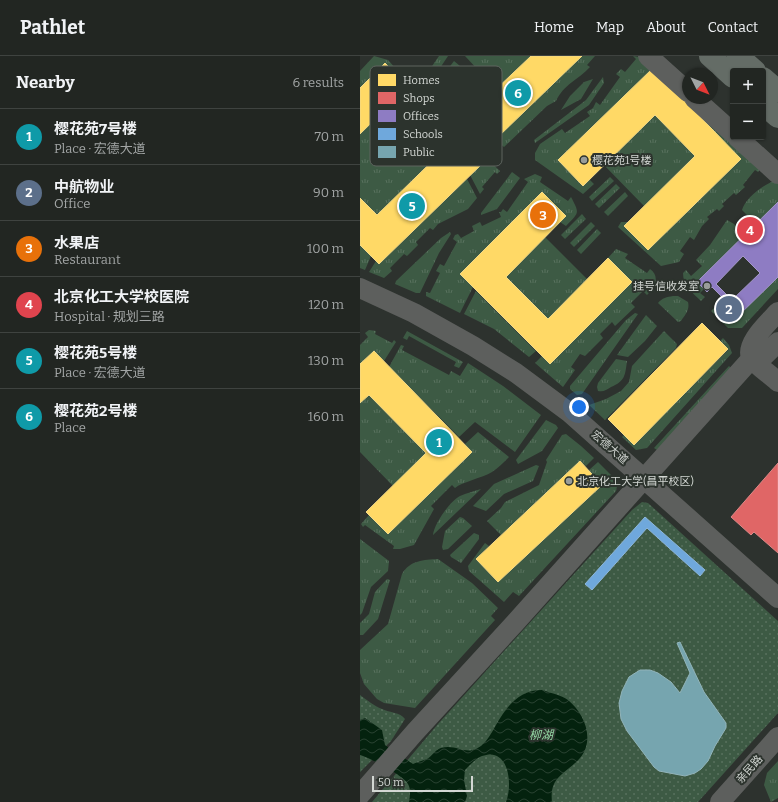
<!DOCTYPE html>
<meta charset="utf-8">
<style>
body{margin:0;font-family:Bitter,"Noto Sans SC",serif;background:#2a2e2a;color:#f1f3f6}
.controls{position:absolute;right:12px;top:12px;display:grid;overflow:hidden;border-radius:4px;box-shadow:0 1px 3px #0004}
.controls button{width:36px;height:36px;display:grid;place-items:center;padding:0;border:0;border-bottom:1px solid #3f4340;background:#222622;color:#f1f3f6;font:20px sans-serif}
.compass{position:absolute;left:322px;top:12px;width:36px;height:36px;border-radius:50%;background:#222622;box-shadow:0 1px 3px #0004;rotate:132deg}
.scale{position:absolute;left:12px;bottom:10px;width:101px;box-sizing:border-box;padding-left:4px;border:2px solid #d3d7d3;border-top:0;font-size:11px;line-height:14px;white-space:nowrap;color:#d3d7d3;-webkit-text-stroke:3px #2c332d;paint-order:stroke}
.you{position:absolute;left:219px;top:351px;width:14px;height:14px;margin:-10px;border:3px solid #fff;border-radius:50%;background:#1a73e8;box-shadow:0 0 0 6px #1a73e833}
.badge{display:grid;place-items:center;width:26px;height:26px;border-radius:50%;background:#db2777;color:#fff;font-size:13px;font-weight:700}
.pin{position:absolute;translate:-50% -50%;border:2px solid #fff;box-shadow:0 1px 4px #0006}
.list{margin:0;padding:0;list-style:none}
h2{display:flex;justify-content:space-between;align-items:center;height:52px;margin:0;padding:0 16px;font-size:17px}
h2 small{font-size:13px;font-weight:400;color:#a2a5a5}
.list li{display:grid;grid-template-columns:26px 1fr auto;gap:12px;align-items:center;box-sizing:border-box;height:56px;padding:0 16px;border-top:1px solid #3f4340}
.list b{display:block;font-size:15px;white-space:nowrap}
.list p{margin:0;font-size:13px;white-space:nowrap;color:#a2a5a5}
.list em{font-size:13px;font-style:normal;color:#a2a5a5}
.map{position:relative;flex:none;width:418px;height:746px;overflow:hidden}
header{display:flex;align-items:center;gap:24px;box-sizing:border-box;height:56px;padding:0 20px;background:#222622;border-bottom:1px solid #3f4340}
header strong{font-size:19px}
nav{display:flex;gap:22px;margin-inline-start:auto;font-size:14px}
main{display:flex}
aside{flex:1;background:#222622}
.map>svg:first-child{display:block}
</style>
<header>
<strong>Pathlet</strong>
<nav><a>Home</a><a>Map</a><a>About</a><a>Contact</a></nav>
</header>
<main>
<aside>
<h2>Nearby<small>6 results</small></h2>
<ul class="list">
<li><span class="badge" style="background:#0f9aa8">1</span><div><b>樱花苑7号楼</b><p>Place · 宏德大道</p></div><em>70 m</em></li>
<li><span class="badge" style="background:#5c6f8a">2</span><div><b>中航物业</b><p>Office</p></div><em>90 m</em></li>
<li><span class="badge" style="background:#e8710a">3</span><div><b>水果店</b><p>Restaurant</p></div><em>100 m</em></li>
<li><span class="badge" style="background:#e0444e">4</span><div><b>北京化工大学校医院</b><p>Hospital · 规划三路</p></div><em>120 m</em></li>
<li><span class="badge" style="background:#0f9aa8">5</span><div><b>樱花苑5号楼</b><p>Place · 宏德大道</p></div><em>130 m</em></li>
<li><span class="badge" style="background:#0f9aa8">6</span><div><b>樱花苑2号楼</b><p>Place</p></div><em>160 m</em></li>
</ul>
</aside>
<div class="map">
<svg width="418" height="746" viewBox="0 0 418 746">
<defs>
<pattern id="grass-tufts" width="24" height="20" patternUnits="userSpaceOnUse"><rect width="24" height="20" fill="#3d5a44"/><path d="M3 7l-1-3M5 7V3M7 7l1-3M15 17l-1-3M17 17v-4M19 17l1-3" fill="none" stroke="#58715e"/></pattern>
<pattern id="park-dots" width="8" height="8" patternUnits="userSpaceOnUse"><rect width="8" height="8" fill="#3d5a44"/><path d="M2 2h.1M6 6h.1" fill="none" stroke="#58715e" stroke-width="1.8" stroke-linecap="round"/></pattern>
<pattern id="water-waves" width="16" height="10" patternUnits="userSpaceOnUse"><rect width="16" height="10" fill="#04220e"/><path d="M0 5q4-4 8 0t8 0" fill="none" stroke="#284130"/></pattern>
</defs>
<rect width="100%" height="100%" fill="#2d322e"/>
<path fill="url(#grass-tufts)" d="M14,0L28,4L37,14L35,17L25,7L0,32V15Z
M79,0H88L74,21L68,16Z
M105,0H171L136,33Z
M222,0H235L227,9L230,11C218,24 204,28 196,45L187,50L144,91L107,61V57L114,50L116,53Z
M273,0L285,2L400,113L398,116L395,114L383,129L385,131L376,139L374,137L362,148L364,150L359,155L357,153L347,161L349,163L342,170L334,184L330,181L320,195L324,198L319,206L301,210L258,171L261,166H268L264,170L288,194L381,103L293,12L198,104L223,129L229,123L234,128L223,138L175,104V97L180,88L202,73L205,77L230,60L227,56L233,52L236,46L240,49L260,21L256,18L261,13L265,16L276,3Z
M94,5L100,10L86,30L79,25Z
M243,21L244,27L229,49L175,87L174,84L226,44Z
M233,23L221,43L201,54L210,40L224,26Z
M26,53L74,103L17,159L0,142V78Z
M295,59L335,100L284,150L244,109Z
M99,76L140,115L137,118L135,116L122,131L124,133L120,138L110,119L123,107L97,81L93,85L87,87Z
M152,116L160,122L137,153L121,159V157Z
M175,118L182,121L180,126L208,145L211,141C220,158 219,156 206,170L200,166L206,160L182,136L100,218L113,231L100,257L66,240V236L70,237L80,217L76,215L80,208L84,210L97,186L93,183L95,179L98,178L101,182L114,175L112,170L120,166L122,170L141,161L139,156H141L143,153L147,156L168,126L164,123Z
M250,121L254,125L232,145L229,141Z
M107,123L117,142L108,153L78,168L73,174L70,172L56,186L58,189L47,200L44,198L30,212L32,215L24,222L9,216L16,205L19,208Z
M418,124V146L396,168L382,154C385,142 406,126 418,124Z
M256,128L260,132L239,152L235,148Z
M265,136L268,140L248,160L244,156Z
M222,158L226,163L205,183L201,179Z
M367,164L374,168L385,179L337,226L344,233L340,237L345,241L341,245C332,236 323,230 323,217L326,214L331,220L342,210L336,204L350,189Z
M231,166L235,170L214,191L210,187Z
M237,173L241,177L221,198L217,194Z
M90,176L91,178L79,197L60,237H56L35,228L36,225L81,182Z
M185,181L227,223L188,263L146,221Z
M0,189L11,200L5,214L0,212Z
M256,193L268,198L265,202L287,217L290,213C301,221 294,232 287,239L283,235L271,247L275,251L255,270L252,266L240,278L243,282L225,300L220,298L211,311L215,314L203,331L175,307L182,300L190,308L248,202Z
M418,221V233L382,272H368L351,255L355,251L364,261L368,257L374,264Z
M116,235L176,295L169,301L134,273L104,258Z
M313,240H318L328,246C330,254 325,259 321,265L318,266L298,247C302,242 307,241 313,240Z
M275,257L278,258L222,338L217,339L210,333V330L266,264Z
M286,259L297,270L285,285L268,301L257,299Z
M9,274L16,275L15,278L32,287L34,284L36,286L24,305L14,295L0,308V289L8,281L5,277Z
M47,275L103,306L99,312L94,310L96,306L49,280L47,284L43,282Z
M304,275L317,288L316,292L245,364L229,349L246,343L261,335L269,326L272,310Z
M363,282L369,289L372,297L287,392L276,394L262,381L264,379L274,388L368,294L360,285Z
M41,289L44,290L42,294L89,319L91,315L100,320L108,307L143,330L181,359L155,396L115,366L99,381L29,311Z
M256,303L267,305C265,320 265,325 251,331C246,334 244,336 238,335L237,331L238,327Z
M369,310L372,313L297,394L294,392Z
M9,339L66,397L33,430L0,396V347Z
M186,364L196,369L198,372L182,395L158,408L156,404Z
M118,376L149,401C144,406 138,412 132,416C122,422 102,426 95,432L92,429L71,450L74,453L54,489L40,493H33L34,490L5,469L3,471L1,468L9,459L28,478L112,396L105,388Z
M206,378L221,390L234,402L226,410L220,405L141,479L127,465L141,452L145,446L179,429L187,406L186,404L202,379Z
M238,406L258,426L256,435L159,540L153,536L144,546L109,515L108,510L125,487L129,490L116,503L138,526L242,429L229,414Z
M176,409L179,410L173,425L144,438L126,455L113,450L134,428Z
M121,433L73,479C74,468 90,445 100,440C106,437 115,435 121,433Z
M100,461L103,462L112,470L88,493L83,494L82,491L85,475Z
M114,477L119,479V483L101,507L91,501L90,499Z
M0,483L29,505L28,515L11,531L2,557L0,559Z
M78,503L112,527L138,552L131,560L135,564L55,652L24,647L17,643L10,635L4,628L0,617V594L28,568L42,518C50,504 64,504 78,503Z
M27,523L30,524L18,563L3,579H0V567L9,558L15,536Z
M418,705V742L411,746L404,729L407,717Z"/>
<path fill="url(#park-dots)" d="M282,446L288,447L418,565V657L338,746H12L78,668L272,454Z
M0,639C7,644 14,650 22,653C30,657 40,656 45,663L31,685L0,716Z"/>
<path fill="url(#water-waves)" d="M182,634C191,637 201,639 208,644C225,658 235,684 220,702C206,718 189,720 192,746H146C153,729 149,690 122,700C116,702 110,709 105,714L104,724L107,740L105,746H49C50,740 51,733 48,728C43,719 10,702 0,699V664L5,662L22,674L25,689L53,708C57,706 62,705 67,703C72,700 76,693 81,692C97,687 107,702 122,689C128,684 132,676 136,669C147,650 159,634 182,634Z"/>
<path fill="#ffd966" stroke="#f2d887" d="M171,0H222L138,81L113,55Z
M25,7L48,31L0,78V32Z
M293,12L381,103L288,194L264,170L335,100L295,59L223,130L198,104Z
M97,81L123,107L19,208L0,189V142L17,159Z
M182,136L206,160L146,221L188,263L248,202L272,226L190,308L100,218Z
M342,267L368,293L274,389L248,363Z
M14,295L112,396L28,478L6,456L66,397L9,339L0,347V308Z
M220,405L242,429L138,526L116,503Z"/>
<path fill="#e06666" stroke="#dc8887" d="M418,407V497L394,476L391,479L371,461Z"/>
<path fill="#8e7cc3" stroke="#a397c8" fill-rule="evenodd" d="M418,146V221L374,264L364,253L369,248L352,231L347,236L337,226ZM383,200L400,217L372,244L356,228Z"/>
<path fill="#6fa8dc" stroke="#8db6d9" d="M285,461L345,514L340,520L287,472L232,534L225,528Z"/>
<path fill="#76a5af" stroke="#92b4ba" d="M320,586L344,636L366,667V672L355,690L348,705L341,713L335,717L325,720L299,715L294,711L267,675L261,663L259,647L262,635L269,621L280,614H290L298,617L311,626L320,637L330,617L317,587Z"/>
<g fill="none" stroke-linecap="round" stroke-linejoin="round">
<path stroke="#5d5f5d" stroke-width="20" d="M288,0L328,36
M334,42L373,77
M377,81L418,118
M0,232L54,257L113,290L156,317L210,357L418,542
M418,256C409,266 383,289 392,303C396,309 412,320 418,326
M0,739L55,676L154,568L392,302L403,301L418,286
M360,746L418,681"/>
<path stroke="#646c66" stroke-width="22" d="M350,0L373,21
M378,0L395,15
M403,22L418,35
M403,48L418,61"/>
</g>
<g fill="#999d99" stroke="#2c332d" stroke-width="1.5">
<circle cx="224" cy="104" r="4"/>
<circle cx="347" cy="230" r="4"/>
<circle cx="209" cy="425" r="4"/>
</g>
<g text-anchor="middle" stroke-width="4" stroke-linejoin="round" paint-order="stroke">
<g font-size="11" fill="#d3d7d3" stroke="#2c332d" text-anchor="start">
<text x="232" y="108">樱花苑1号楼</text>
<text x="339" y="234" text-anchor="end">挂号信收发室</text>
<text x="217" y="429">北京化工大学(昌平校区)</text>
</g>
<g font-size="11" fill="#d3d7d3" stroke="#2c332d">
<text transform="translate(250 391) rotate(41)" y="4">宏德大道</text>
<text transform="translate(389 713) rotate(-48)" y="4">亲民路</text>
</g>
<g font-size="12" font-style="italic" fill="#95daa5" stroke="#2c332d">
<text x="181" y="683">柳湖</text>
</g>
</g>
<rect x="10" y="10" width="132" height="100" rx="6" fill="#2c332d" stroke="#5e645f" stroke-width="1"/>
<rect x="18" y="18" width="18" height="12" fill="#ffd966"/>
<rect x="18" y="36" width="18" height="12" fill="#e06666"/>
<rect x="18" y="54" width="18" height="12" fill="#8e7cc3"/>
<rect x="18" y="72" width="18" height="12" fill="#6fa8dc"/>
<rect x="18" y="90" width="18" height="12" fill="#76a5af"/>
<g font-size="11" fill="#d3d7d3">
<text x="43" y="28">Homes</text>
<text x="43" y="46">Shops</text>
<text x="43" y="64">Offices</text>
<text x="43" y="82">Schools</text>
<text x="43" y="100">Public</text>
</g>
</svg>
<div class="controls">
<button>+</button>
<button>−</button>
</div>
<svg class="compass" viewBox="-18 -18 36 36"><path d="M0-13l5 13h-10z" fill="#e53935"/><path d="M0 13l5-13h-10z" fill="#a2a5a5"/></svg>
<div class="scale">50 m</div>
<div class="you"></div>
<div class="pin badge" style="left:79px;top:386px;background:#0f9aa8">1</div>
<div class="pin badge" style="left:369px;top:253px;background:#5c6f8a">2</div>
<div class="pin badge" style="left:183px;top:159px;background:#e8710a">3</div>
<div class="pin badge" style="left:390px;top:174px;background:#e0444e">4</div>
<div class="pin badge" style="left:52px;top:150px;background:#0f9aa8">5</div>
<div class="pin badge" style="left:158px;top:37px;background:#0f9aa8">6</div>
</div>
</main>
